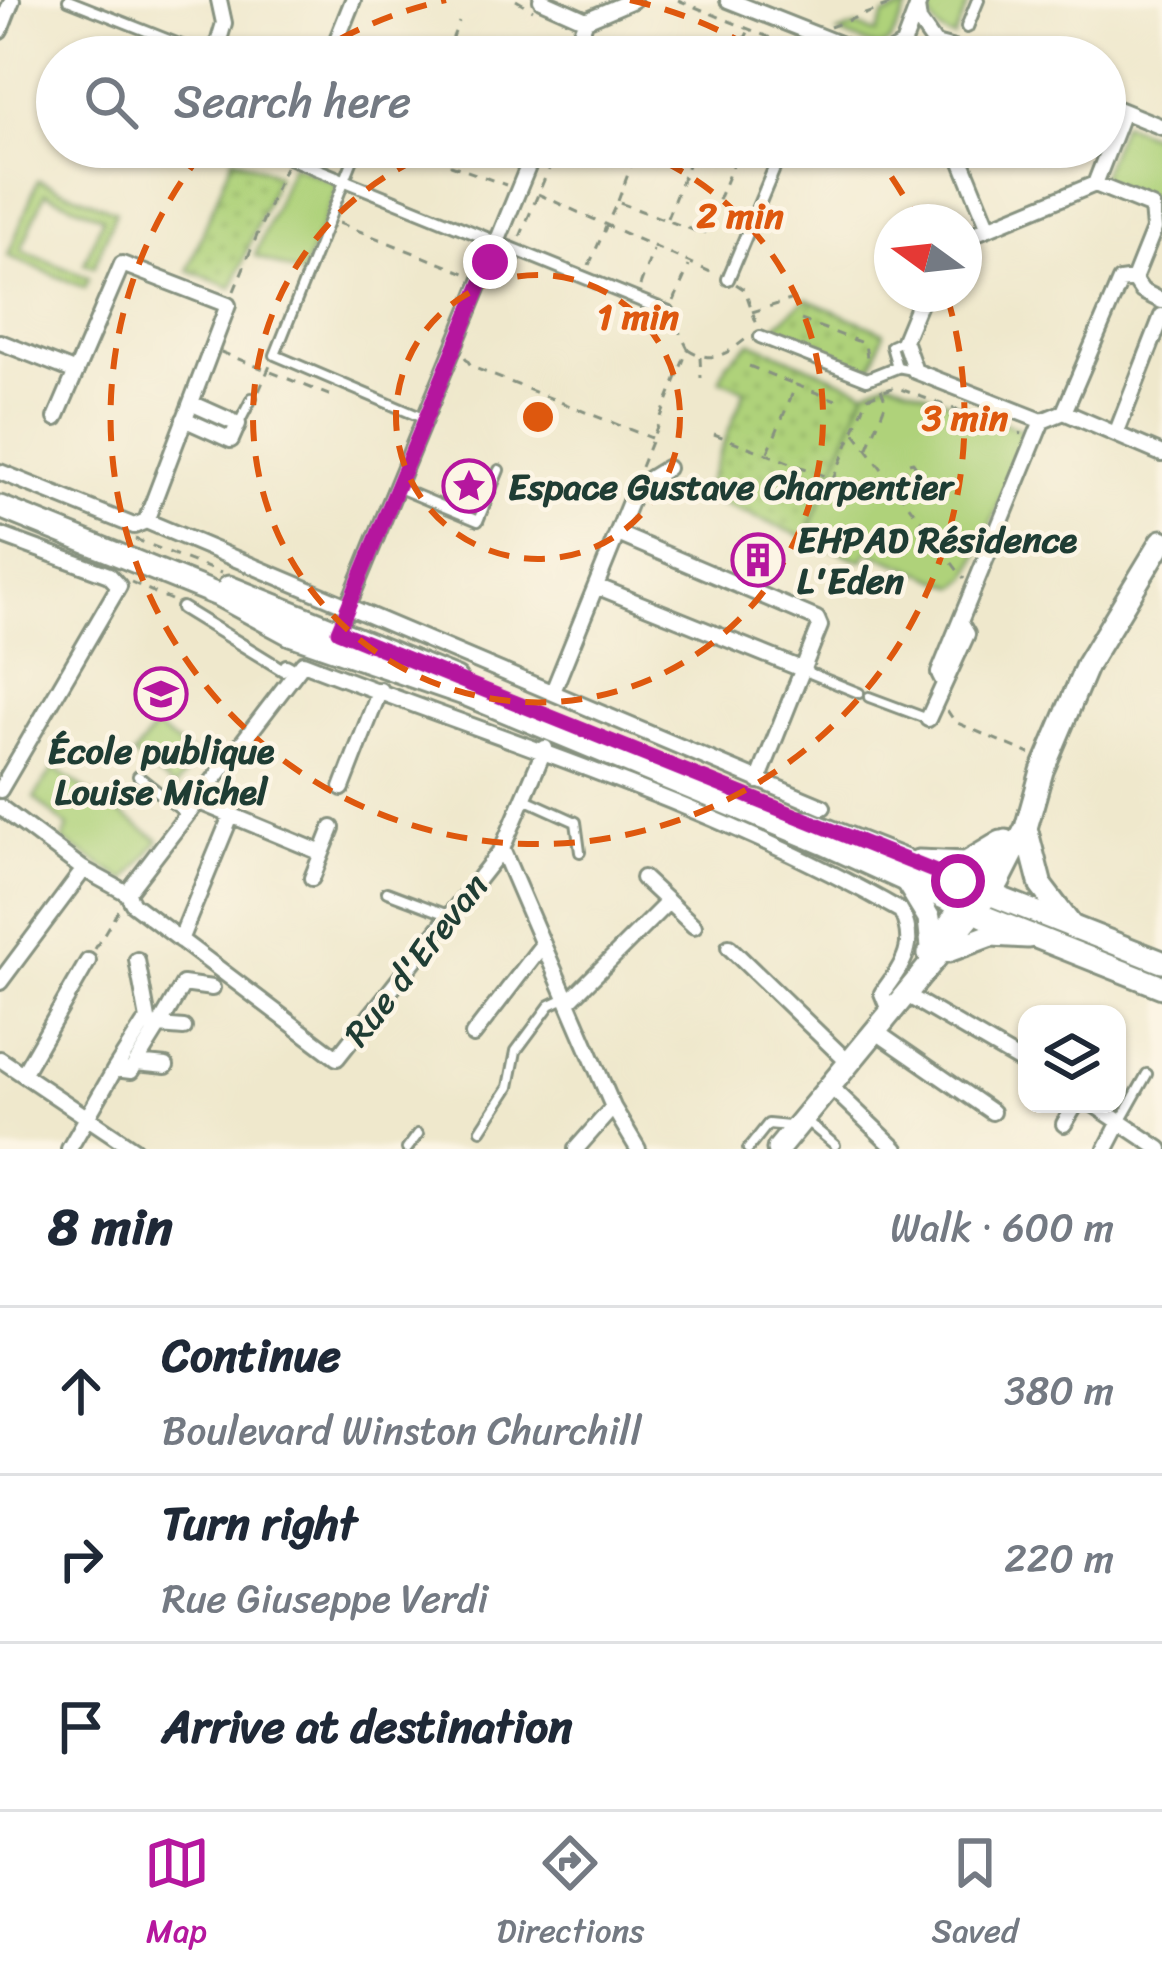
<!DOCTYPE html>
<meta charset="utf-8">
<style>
body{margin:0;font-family:Sriracha,sans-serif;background:#f6f6f7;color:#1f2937}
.controls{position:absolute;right:36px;bottom:36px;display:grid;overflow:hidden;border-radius:24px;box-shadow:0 3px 9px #0004}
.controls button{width:108px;height:108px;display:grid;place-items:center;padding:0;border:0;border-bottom:3px solid #e0e1e3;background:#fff;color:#1f2937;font:60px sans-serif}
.compass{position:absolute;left:874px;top:204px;width:108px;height:108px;border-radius:50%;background:#fff;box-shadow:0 3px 9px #0004;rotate:285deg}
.stop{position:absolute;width:36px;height:36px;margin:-27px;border:9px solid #b5179e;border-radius:50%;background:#fff}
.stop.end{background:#b5179e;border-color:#fff;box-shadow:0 3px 12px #0008}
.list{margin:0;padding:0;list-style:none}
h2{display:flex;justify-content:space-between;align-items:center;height:156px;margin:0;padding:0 48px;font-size:51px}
h2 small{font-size:39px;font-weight:400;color:#747a83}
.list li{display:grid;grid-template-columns:78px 1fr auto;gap:36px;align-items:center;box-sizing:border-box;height:168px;padding:0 48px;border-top:3px solid #e0e1e3}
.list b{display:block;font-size:45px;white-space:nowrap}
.list p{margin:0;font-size:39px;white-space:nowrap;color:#747a83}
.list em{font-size:39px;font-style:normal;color:#747a83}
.icon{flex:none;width:66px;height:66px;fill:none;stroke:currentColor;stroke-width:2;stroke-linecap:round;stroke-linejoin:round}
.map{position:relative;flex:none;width:1162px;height:1149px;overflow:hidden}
.search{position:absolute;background:#fff;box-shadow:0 3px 9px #0004;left:36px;right:36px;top:36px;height:132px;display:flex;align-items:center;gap:30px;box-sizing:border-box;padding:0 42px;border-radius:66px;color:#747a83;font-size:45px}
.sheet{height:660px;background:#fff}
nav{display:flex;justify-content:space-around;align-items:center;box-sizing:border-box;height:168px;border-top:3px solid #e0e1e3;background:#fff;font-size:33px;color:#747a83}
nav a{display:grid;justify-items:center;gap:6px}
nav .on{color:#b5179e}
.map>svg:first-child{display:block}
</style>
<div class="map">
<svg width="1162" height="1149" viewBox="0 0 1162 1149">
<defs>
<pattern id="garden-dots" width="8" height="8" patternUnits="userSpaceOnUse" patternTransform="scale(3)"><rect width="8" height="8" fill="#afd27a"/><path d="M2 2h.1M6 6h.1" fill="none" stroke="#96b56a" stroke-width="1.8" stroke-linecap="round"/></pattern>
</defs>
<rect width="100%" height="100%" fill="#fcf5e5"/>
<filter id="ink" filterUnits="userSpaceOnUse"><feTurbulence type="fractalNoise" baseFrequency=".00833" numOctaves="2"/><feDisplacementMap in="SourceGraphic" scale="24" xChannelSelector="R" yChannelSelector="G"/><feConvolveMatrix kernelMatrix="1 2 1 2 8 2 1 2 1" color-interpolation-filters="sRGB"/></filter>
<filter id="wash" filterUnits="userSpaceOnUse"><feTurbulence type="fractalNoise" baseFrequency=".004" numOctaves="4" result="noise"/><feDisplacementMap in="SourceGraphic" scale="48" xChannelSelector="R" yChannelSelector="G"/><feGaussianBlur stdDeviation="2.7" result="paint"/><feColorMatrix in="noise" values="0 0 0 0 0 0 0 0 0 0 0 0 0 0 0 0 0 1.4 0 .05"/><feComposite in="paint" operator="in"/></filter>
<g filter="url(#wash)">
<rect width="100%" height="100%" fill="#efe8cc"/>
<path fill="#afd27a" stroke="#678857" stroke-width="3" d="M934,0H970L954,38C936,32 930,21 927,3Z
M909,7L890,42L879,48L838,33L857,26L876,34L884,16Z
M1122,123L1162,139V176L1152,202L1099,180Z
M292,165L339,184L302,275L255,256Z
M38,180L116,211L94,267L84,264L103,217L45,193L21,250L89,278L85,288L8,256Z
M890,379L1028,432L969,577L957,587L868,551L862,561L806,538L865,390Z
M155,727L197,759L175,788L133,756Z
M54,768L159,840L126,881L63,841L68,827L34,798Z"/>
<path fill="url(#garden-dots)" stroke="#678857" stroke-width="3" d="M233,157L277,175L232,288L188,270Z
M806,299L884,332L871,370L771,330Z
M751,342L865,390L806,538L703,496L745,390L720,379L727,363Z"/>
</g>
<g filter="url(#ink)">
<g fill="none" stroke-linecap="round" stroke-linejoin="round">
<g stroke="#879280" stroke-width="14">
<path id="service" d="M68,0L212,57
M358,147L275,355L425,419
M902,341L891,346L897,367L913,370
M239,423L252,398
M399,488L478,521L499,470
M805,671L859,693
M869,697L928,719
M138,776L186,814
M525,799L576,822L580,852
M387,892L448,915
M804,1119L835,1145
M1120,1122L1147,1074
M481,1130L509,1087L516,1051L550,1005L565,998
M407,1149L418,1134
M748,1149L768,1124L789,1126"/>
</g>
<g stroke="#879280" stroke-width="16">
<path id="pedestrian" d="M967,27L978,0
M262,147L669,312
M728,279L783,147
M760,337L867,379L897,367
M182,608L283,670L286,665L297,671"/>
</g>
<g stroke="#879280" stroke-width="20">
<path id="minor" d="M541,0L586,20
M728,0L872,57
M917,7L919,21L935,44
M586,20L633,0
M0,31L12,0
M935,44L984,57
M903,45L920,0
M214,57L224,23L219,0
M330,57L353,0
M571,57L586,20
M884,57L903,45
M1105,104L1162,127
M956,147L989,228
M1095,184L1152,207L1154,229L1134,279
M1095,184L1123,112
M964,238L1095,184
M1134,279L1142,291L1162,301
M923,294L904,340L915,371L1042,421
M0,342L76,372
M1064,412L1120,281L1134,279
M56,418L122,264L228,305L146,521
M184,419L231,440L238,424L191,403
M1042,421L1064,412L1162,454
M1116,434L1162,316
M0,472L134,526L146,521L823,807
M618,534L817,619L820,626L758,781
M0,535L109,575L119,586L0,790
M596,586L804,670
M336,635L536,147
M944,683L939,673L1042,421
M554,689L636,487L667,468
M928,719L967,634L960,622
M342,788L380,690
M197,801L322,853
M0,807L83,869L127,893
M502,849L613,1107L638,1149
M312,878L332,828
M643,878L694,926
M127,893L303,663C506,742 711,802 901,911C918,946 903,964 882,993L890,1013
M127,893L133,904L337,1058L502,849L545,748
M180,940L231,816
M729,947L849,1063
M137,960L149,1025
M0,982L79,876
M905,994L1027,1065
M568,1002L668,902
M184,1028L159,1026L183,984L212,988
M875,1031L992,1112
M473,1035L543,944
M0,1059L134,1149
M136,1063L166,1066
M23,1074L88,961
M830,1086L896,1149
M1093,1104L1160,1149
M1064,1124L1076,1104
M69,1149L115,1069L131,1071L159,1026L143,1025L115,1069
M576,1149L613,1107
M1106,1149L1120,1122"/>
</g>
<g stroke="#879280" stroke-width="27">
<path id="secondary" d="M1026,828L1041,886L1073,928
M918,861L966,863L1001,842
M907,882L929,918L932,947
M948,951L991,935L1028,937
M929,954L1006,841
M778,1149L999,881L1026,828L1042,771L1087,665L1162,541"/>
</g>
<g stroke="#879280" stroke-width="27">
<path id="primary" d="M0,507L218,595L290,634L467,695L823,843L988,918L1162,987
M229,587L456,679
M807,822L1162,962"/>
</g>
<path stroke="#879280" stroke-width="3" stroke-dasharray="9 9" stroke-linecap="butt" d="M516,0L533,10
M678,0L817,57
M830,27L903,0
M592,35L601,39
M445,57L459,22
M594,57L607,25
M736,57L748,32
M777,57L790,40
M457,147L451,165L506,185
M538,194L717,275
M618,201L638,147
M667,218L695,147
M339,223L470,275
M520,237L558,147
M589,265L617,202L704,234L740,147
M736,284L745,290L758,328
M640,286L653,250
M234,291L285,167
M674,301L689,266
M752,312L800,297
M801,320L865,344L868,364
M688,349C712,365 727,354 747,338
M221,352L331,396
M465,357L472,367L651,438
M700,357L701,378
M749,366L794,384
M259,391L272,361
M855,433L964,579
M714,434L833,479L868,397L895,387L1022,434
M868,448L886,402L879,384
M768,452L796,385L836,400
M641,467L688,349L674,321
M877,485L889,478
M901,491L921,475L913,462L905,464L906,471
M135,539L221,573
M131,582L171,600
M947,710L955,722L1030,754
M95,949L121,905"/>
<use href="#service" stroke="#fff" stroke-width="8"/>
<use href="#pedestrian" stroke="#fff" stroke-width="10"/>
<use href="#minor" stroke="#fff" stroke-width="14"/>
<use href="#secondary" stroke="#fff" stroke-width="21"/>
<use href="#primary" stroke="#fff" stroke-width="21"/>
</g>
</g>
<g fill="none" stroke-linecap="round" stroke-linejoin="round" filter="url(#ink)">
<path stroke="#b5179e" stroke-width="15" d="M490,262L338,631L958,881"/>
</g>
<g fill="none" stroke="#de580e" stroke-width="6" stroke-dasharray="21 15">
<circle cx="538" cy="417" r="142"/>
<path d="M631 148A285 285 0 1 1 445 148"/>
<path d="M309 57A427 427 0 0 1 446 0M630 0A427 427 0 0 1 767 57M870 148A427 427 0 0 1 917 220M947 296A427 427 0 1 1 206 148"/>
</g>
<defs>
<g id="sight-ring" transform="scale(2.7)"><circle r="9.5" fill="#fcf5e5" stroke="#b5179e" stroke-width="1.5"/><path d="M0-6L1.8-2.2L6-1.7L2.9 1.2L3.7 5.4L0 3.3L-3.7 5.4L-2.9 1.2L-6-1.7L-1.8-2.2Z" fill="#b5179e"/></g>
<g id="building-ring" transform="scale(2.7)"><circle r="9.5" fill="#fcf5e5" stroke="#b5179e" stroke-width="1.5"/><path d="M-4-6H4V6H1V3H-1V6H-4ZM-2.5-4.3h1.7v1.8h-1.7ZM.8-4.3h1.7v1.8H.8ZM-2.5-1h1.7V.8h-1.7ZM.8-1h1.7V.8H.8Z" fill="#b5179e"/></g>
<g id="school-ring" transform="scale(2.7)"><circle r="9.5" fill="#fcf5e5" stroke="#b5179e" stroke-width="1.5"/><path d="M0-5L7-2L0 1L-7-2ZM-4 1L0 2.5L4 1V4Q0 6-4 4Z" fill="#b5179e"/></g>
</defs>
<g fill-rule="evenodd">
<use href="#sight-ring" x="469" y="486"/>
<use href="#building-ring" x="758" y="560"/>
<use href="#school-ring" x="161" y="694"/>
</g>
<g text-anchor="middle" stroke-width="9" stroke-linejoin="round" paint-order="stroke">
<g font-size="36" font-weight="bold" fill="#1f3d34" stroke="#fcf5e5" text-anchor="start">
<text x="508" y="499">Espace Gustave Charpentier</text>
<text x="797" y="552">EHPAD Résidence<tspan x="797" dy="41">L'Eden</tspan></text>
<text x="161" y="763" text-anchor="middle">École publique<tspan x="161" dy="41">Louise Michel</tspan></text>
</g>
<g font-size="36" fill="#1f3d34" stroke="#fcf5e5">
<text transform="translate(415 959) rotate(-52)" y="13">Rue d'Erevan</text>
</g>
</g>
<circle cx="538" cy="417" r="18" fill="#de580e" stroke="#fcf5e5" stroke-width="6"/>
<g font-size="36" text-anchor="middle" font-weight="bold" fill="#de580e" stroke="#fcf5e5" stroke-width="9" stroke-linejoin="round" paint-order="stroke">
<text x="740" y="228">2 min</text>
<text x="638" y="329">1 min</text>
<text x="965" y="430">3 min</text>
</g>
</svg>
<div class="controls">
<button><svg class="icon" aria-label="layers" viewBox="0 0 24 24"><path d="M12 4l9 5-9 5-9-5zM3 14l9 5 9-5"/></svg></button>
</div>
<svg class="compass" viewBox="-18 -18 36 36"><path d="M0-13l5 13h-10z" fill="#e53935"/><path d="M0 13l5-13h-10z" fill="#747a83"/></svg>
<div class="stop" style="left:958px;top:881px"></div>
<div class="stop end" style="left:490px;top:262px"></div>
<div class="search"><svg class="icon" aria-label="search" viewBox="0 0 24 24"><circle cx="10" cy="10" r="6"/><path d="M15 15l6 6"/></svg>Search here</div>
</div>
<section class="sheet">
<h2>8 min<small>Walk · 600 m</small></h2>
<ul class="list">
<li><svg class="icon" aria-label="ahead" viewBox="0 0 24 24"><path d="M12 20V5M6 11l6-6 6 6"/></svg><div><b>Continue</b><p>Boulevard Winston Churchill</p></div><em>380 m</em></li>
<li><svg class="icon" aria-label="right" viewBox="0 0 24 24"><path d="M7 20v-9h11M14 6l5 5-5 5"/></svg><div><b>Turn right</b><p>Rue Giuseppe Verdi</p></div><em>220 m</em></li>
<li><svg class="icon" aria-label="arrive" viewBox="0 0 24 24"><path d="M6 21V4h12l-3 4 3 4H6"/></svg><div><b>Arrive at destination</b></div></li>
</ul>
</section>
<nav>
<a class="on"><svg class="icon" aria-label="map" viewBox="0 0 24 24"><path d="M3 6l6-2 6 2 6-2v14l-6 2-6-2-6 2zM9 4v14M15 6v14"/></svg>Map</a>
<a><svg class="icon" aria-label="directions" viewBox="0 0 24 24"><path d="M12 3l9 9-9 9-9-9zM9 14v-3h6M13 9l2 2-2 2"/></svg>Directions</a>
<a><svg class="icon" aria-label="saved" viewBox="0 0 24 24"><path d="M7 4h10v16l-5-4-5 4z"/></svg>Saved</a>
</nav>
